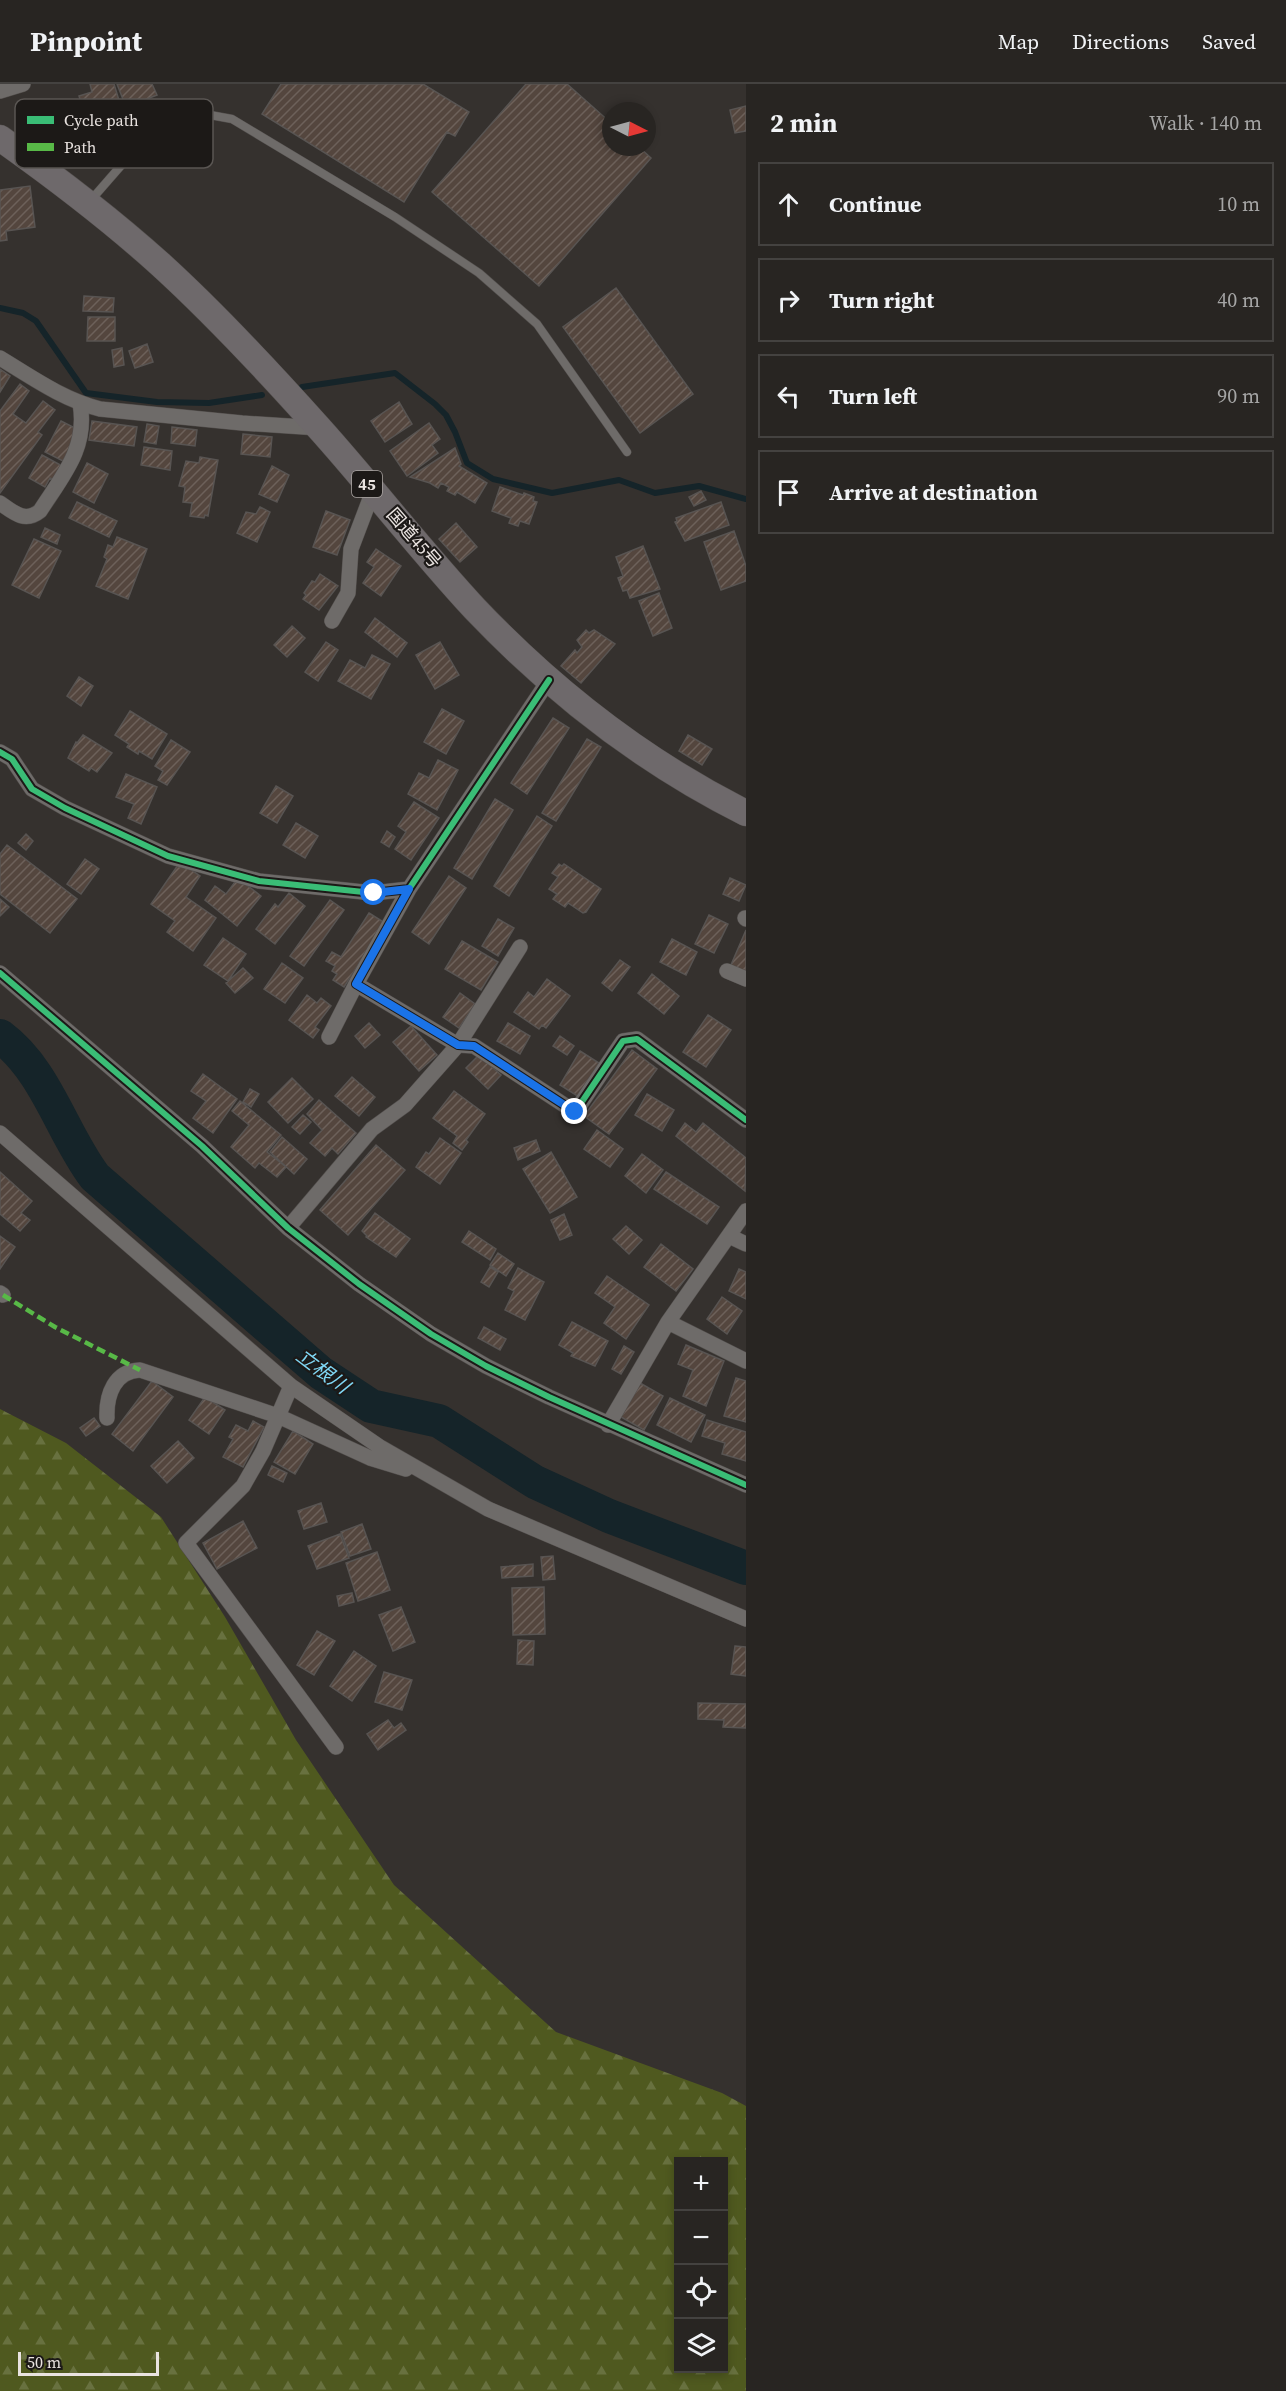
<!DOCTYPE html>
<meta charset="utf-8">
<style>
body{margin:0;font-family:"Source Serif 4","Noto Sans JP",serif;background:#302d2a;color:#f1f3f6}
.controls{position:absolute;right:18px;bottom:18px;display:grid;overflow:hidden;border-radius:0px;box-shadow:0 3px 9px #0003}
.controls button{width:54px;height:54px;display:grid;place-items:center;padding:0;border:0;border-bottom:2px solid #444240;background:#282522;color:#f1f3f6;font:30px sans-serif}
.compass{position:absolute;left:602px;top:18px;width:54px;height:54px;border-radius:50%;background:#282522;box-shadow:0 3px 9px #0003;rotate:96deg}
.scale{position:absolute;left:18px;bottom:15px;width:141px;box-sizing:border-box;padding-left:6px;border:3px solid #e9e3e0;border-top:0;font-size:16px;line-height:21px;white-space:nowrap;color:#e9e3e0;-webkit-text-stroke:4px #1c1917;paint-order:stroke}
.stop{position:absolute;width:18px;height:18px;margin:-14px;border:4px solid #1a73e8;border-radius:50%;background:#fff}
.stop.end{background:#1a73e8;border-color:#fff;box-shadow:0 2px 6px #0008}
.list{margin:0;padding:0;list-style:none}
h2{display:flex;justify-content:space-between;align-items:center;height:78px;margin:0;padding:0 24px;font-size:26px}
h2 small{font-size:20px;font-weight:400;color:#a5a5a5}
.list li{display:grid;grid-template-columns:39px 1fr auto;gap:18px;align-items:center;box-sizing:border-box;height:84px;margin:0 12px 12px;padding:0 12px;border:2px solid #444240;border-radius:0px}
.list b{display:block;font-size:22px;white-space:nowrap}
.list em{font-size:20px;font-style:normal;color:#a5a5a5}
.icon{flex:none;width:33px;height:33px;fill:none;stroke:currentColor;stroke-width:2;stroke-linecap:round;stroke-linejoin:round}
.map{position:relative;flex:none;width:746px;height:2307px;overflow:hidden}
header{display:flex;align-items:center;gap:36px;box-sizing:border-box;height:84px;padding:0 30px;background:#282522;border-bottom:2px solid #444240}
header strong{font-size:28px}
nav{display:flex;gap:33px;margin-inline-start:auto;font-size:21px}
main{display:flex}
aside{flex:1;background:#282522}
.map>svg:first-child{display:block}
</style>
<header>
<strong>Pinpoint</strong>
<nav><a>Map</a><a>Directions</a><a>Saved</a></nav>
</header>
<main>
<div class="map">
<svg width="746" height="2307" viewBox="0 0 746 2307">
<defs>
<pattern id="forest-firs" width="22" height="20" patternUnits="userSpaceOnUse" patternTransform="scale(1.5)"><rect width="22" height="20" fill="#4f591f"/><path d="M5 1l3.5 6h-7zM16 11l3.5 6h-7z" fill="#68713f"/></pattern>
<pattern id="building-hatch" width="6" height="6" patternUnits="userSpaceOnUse" patternTransform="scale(1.5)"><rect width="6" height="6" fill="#54463e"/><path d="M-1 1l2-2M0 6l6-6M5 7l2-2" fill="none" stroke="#6d615a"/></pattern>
</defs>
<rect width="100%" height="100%" fill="#35312e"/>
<path fill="url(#forest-firs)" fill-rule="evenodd" d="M0,1325L66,1359L161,1433L225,1533L296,1656L394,1801L556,1948L722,2009L746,2022V2307H0ZM678,2078H724V2284H678Z"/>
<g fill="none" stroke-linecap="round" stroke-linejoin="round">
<path stroke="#152429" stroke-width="6" d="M0,224L23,229L36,237L86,309L157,318L209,319L262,311
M302,303L395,289L435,320L446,331L455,348L467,379L493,395L552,409L619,396L655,409L699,402L746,415"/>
<path stroke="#152429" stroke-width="34" d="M0,952C47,987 61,1048 95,1093L321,1289L371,1322L439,1337L535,1398L609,1432L746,1484"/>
</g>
<path fill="url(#building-hatch)" stroke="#585452" stroke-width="1.5" d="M90,0H114L122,26L87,37L79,12L92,8Z
M117,0H152L157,11L126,23Z
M281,0H423L469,28L455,52L447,48L404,118L262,30Z
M526,0H567L611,39V63H639L651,74L539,202L432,108Z
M746,22V47L735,49L730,26Z
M30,102L35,143L6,147L7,156L0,157V106Z
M616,204L693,310L640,349L563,243Z
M84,212L114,214L113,228L83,227Z
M88,233H115V257H87Z
M147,260L153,278L135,284L129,267Z
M122,264L124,281L114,283L112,266Z
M0,285L10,292L0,308Z
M20,300L29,307L13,330L26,339L43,317L55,326L38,348L42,351L0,409V327Z
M399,318L412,340L385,358L371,337Z
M61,337L79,346L63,377L45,368Z
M92,337L137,343L134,362L89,356Z
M429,339L440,355L432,361L438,369L407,392L390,367Z
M147,340L159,342L156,360L144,358Z
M172,343L197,346L195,362L171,359Z
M243,350L272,353L270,373L241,370Z
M144,363L172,367L170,386L141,381Z
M455,364L461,380L459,382L487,399L475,419L457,408L455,411L447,407L449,403L441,399L438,404L430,399L410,393Z
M42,371L66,384L58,398L50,394L45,403L29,394Z
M200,373L218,376L208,432L205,431L204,434L190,432L192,419L183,418L185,403L179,402L186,377L199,379Z
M87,379L108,390L94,419L73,408Z
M272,382L289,391L277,418L259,410Z
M500,403L523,411L524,409L534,413L533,417L537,418L529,440L520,437L518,442L509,439L511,434L492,427Z
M701,407L706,416L694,422L689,413Z
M77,418L117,437L109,453L69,434Z
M721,418L729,441L685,457L675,438L677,437L676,434Z
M260,423L270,428L257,458L237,449L246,428L256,430Z
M326,427L350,436L337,471L313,463Z
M456,439L477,463L460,478L439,455Z
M45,444L60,451L57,460L41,453Z
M734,447L746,482V497L721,506L704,458Z
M117,453L147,465L128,515L96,502L107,475L104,473L108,461L113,463Z
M34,455L61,467L39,514L12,501Z
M643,462L660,505L630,514L627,506L623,507L618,494L623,492L616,473Z
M376,465L401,482L381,512L363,499L374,483L367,478Z
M320,490L338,502L319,526L303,515L306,511L304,509L312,497L315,498Z
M659,509L672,544L653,552L639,517Z
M375,534L407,559L397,573L365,548Z
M292,542L305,554L287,573L274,561Z
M586,546L589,549L594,546L615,560L581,599L561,582L575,566L577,569L582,563L577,556Z
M326,558L338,566L318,597L305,588Z
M440,558L459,591L435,605L416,571Z
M372,571L390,580L371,615L338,597L350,576L365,584Z
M79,593L93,602L81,622L67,612Z
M442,625L464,637L446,670L424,658Z
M130,627L167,650L152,675L139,667L138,670L127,663L129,660L115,651Z
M553,634L569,644L527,710L511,699Z
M83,651L112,669L97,688L91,684L89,687L68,674L76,658L77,659Z
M688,651L712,665L702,681L679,667Z
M587,655L601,663L556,737L542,729Z
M171,656L190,668L167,701L158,696L163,687L155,682Z
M438,676L458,686L437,726L408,710L419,689L429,694Z
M126,690L157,703L141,740L128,734L134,720L116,713Z
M276,702L293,712L277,739L260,729Z
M495,715L513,726L472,795L454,784Z
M414,718L439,734L411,776L395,765L406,748L398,742Z
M537,732L552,742L509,812L494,802Z
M296,739L318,752L305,774L283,761Z
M387,747L395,753L389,763L381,758Z
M26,750L33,757L26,766L18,759Z
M7,761L77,815L50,849L0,810V770Z
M85,775L99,785L81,810L67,800Z
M180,778L200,792L186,813L216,834L193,867L167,848L175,837L151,820Z
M559,780L562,782L564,780L601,805L586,828L583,829L568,819L565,823L553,815L557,810L549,805L558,793L552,789Z
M449,792L466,804L429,860L412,848Z
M238,794L261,812L237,842L205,816L215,802L226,810Z
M730,794L746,801L739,817L723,810Z
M289,809L305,822L275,860L256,845L275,820L278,823Z
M0,815L9,823L0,832Z
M330,816L344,826L304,882L290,872Z
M369,829L385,839L344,903L333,896L337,890L332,887L335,882L326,877L332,868L341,873Z
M709,831L728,840L714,869L695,860Z
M498,835L514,844L498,872L482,862Z
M746,846V888L731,881Z
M223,854L246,870L228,897L204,881Z
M672,855L697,868L686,891L660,878Z
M462,857L498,878L481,906L445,885Z
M620,876L630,883L612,907L602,899Z
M282,879L303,894L285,919L264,905Z
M243,884L253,894L235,909L226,899Z
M652,890L679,912L664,930L638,909Z
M547,895L570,912L546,944L542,941L539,945L514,928L528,908L534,913Z
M460,909L475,920L459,944L443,933Z
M307,911L317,919L321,914L331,922L315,943L319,946L313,954L289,936Z
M708,931L731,946L706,983L683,968Z
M369,939L380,951L365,964L355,952Z
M508,939L530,952L520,970L497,957Z
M411,942L437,971L419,987L393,958Z
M560,952L574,962L567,971L553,962Z
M632,966L657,985L609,1050L584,1032Z
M580,967L599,979L579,1013L560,1001Z
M479,971L501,991L488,1005L466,984Z
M203,990L237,1015L213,1049L193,1034L206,1017L191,1007Z
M352,993L375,1013L359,1032L335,1012Z
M292,994L313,1015L288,1039L268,1018Z
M250,1005L259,1010L251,1023L243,1018Z
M454,1007L485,1030L466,1056L468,1058L462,1066L453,1059L457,1052L433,1034Z
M647,1010L674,1026L662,1047L635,1031Z
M319,1016L356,1049L338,1070L332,1064L325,1072L310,1059L322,1046L307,1030Z
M240,1017L281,1051L267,1068L286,1083L277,1093L259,1079L255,1084L231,1063L249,1041L232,1027Z
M303,1031L311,1038L300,1050L292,1043Z
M685,1039L696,1048L703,1039L746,1074L745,1107L676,1052Z
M597,1046L623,1065L610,1083L584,1065Z
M282,1053L307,1075L294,1090L270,1068Z
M440,1054L461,1069L440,1100L416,1083L426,1068L429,1070Z
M536,1056L540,1067L518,1076L514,1064Z
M376,1061L405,1086L348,1151L320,1126Z
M551,1068L577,1113L550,1129L523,1085Z
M642,1070L663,1086L646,1109L625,1092Z
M0,1088L32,1117L21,1129L30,1136L20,1147L0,1130Z
M666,1088L719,1123L707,1140L654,1105Z
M375,1129L410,1155L396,1173L366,1153L367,1152L362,1147Z
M564,1130L572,1151L560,1156L551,1136Z
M626,1142L642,1156L629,1170L613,1155Z
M469,1147L496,1165L490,1176L462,1158Z
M0,1152L15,1163L0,1185Z
M661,1160L693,1185L676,1207L644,1183Z
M498,1169L514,1180L506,1192L490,1181Z
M490,1183L498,1188L489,1203L481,1198Z
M518,1184L544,1198L525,1236L505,1226L514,1207L508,1204Z
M739,1185L746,1188V1215L729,1207Z
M607,1192L649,1221L626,1255L604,1239L615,1223L595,1209Z
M722,1213L742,1227L727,1250L707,1235Z
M572,1238L608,1257L595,1282L571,1272L573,1269L559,1261Z
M484,1243L506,1255L500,1266L478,1254Z
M686,1261L724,1277L706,1322L683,1312L693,1286L678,1280Z
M624,1262L634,1268L621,1290L612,1285Z
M736,1294L746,1297V1338L724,1332Z
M152,1297L173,1313L133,1367L112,1350Z
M640,1299L663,1312L644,1346L621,1333Z
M205,1313L225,1326L209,1350L189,1336Z
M670,1314L705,1331L691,1358L657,1341Z
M94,1334L100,1342L86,1352L80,1344Z
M707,1336L746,1348V1377L722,1370L725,1359L702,1352Z
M253,1337L264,1343L243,1383L223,1373L233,1355L229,1353L236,1341L248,1347Z
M293,1347L313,1360L295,1390L274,1378Z
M178,1357L194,1374L167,1399L151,1382Z
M272,1382L287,1389L283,1398L268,1391Z
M321,1419L327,1438L304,1445L298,1427Z
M243,1437L257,1464L217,1485L203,1459Z
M362,1440L371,1465L350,1472L341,1448Z
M340,1450L349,1474L317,1485L308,1462Z
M377,1468L390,1506L358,1517L346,1479Z
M553,1472L555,1495L543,1496L541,1473Z
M533,1480V1492L502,1494L501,1483Z
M544,1503L545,1550L513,1551L512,1504Z
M352,1509L354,1518L339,1522L337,1512Z
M401,1523L415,1558L393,1567L379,1531Z
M317,1547L335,1557L314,1591L297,1581Z
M518,1556L534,1557L533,1581L517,1580Z
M735,1562L746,1563V1592L731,1590Z
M354,1567L376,1582L352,1617L330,1602Z
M384,1588L412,1596L402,1626L375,1618Z
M698,1619L746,1620V1644L723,1643L724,1636L698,1635Z
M388,1636L394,1644L401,1639L406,1646L378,1666L367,1650Z"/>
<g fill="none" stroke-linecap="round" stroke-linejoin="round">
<g stroke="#524e4c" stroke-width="9">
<path id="service" d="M91,116L139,61L165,46L210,31L232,35L395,133L479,189L537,240L627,368"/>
</g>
<g stroke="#524e4c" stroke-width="16">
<path id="minor" d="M0,7L23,0
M0,274C33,294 62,315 100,325L242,339L319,344
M0,419C14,429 25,439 40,427C63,391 88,364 80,319
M332,537L348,509L351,465L373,407
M0,668L12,675L32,705L65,724L168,772L259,797L373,809L409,805L549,596
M409,805L356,900L458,961L474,962L575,1028L623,957L637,955L746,1036
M745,834L746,835
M727,887L746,895
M0,889L202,1062L288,1144L359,1200L431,1250L486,1282L549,1313L746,1401
M329,953L356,900
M0,1049L291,1302L380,1363L488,1425L746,1535
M288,1144L372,1045L405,1021L458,961L520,863
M729,1152L746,1160
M0,1209L3,1211
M668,1238L746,1277
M291,1302L263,1367L243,1402L186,1459L336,1663
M107,1334C106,1310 115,1287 140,1286L278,1332L370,1374L406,1385
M608,1341L668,1238L746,1127"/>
</g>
<g stroke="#524e4c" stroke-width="27">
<path id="trunk" d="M0,54C55,93 109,134 160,180C216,231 268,287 319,344C372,403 421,467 475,525C554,608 644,678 746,729"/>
</g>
<use href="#service" stroke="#6e6b69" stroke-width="8"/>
<use href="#minor" stroke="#6e6b69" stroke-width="15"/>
<use href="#trunk" stroke="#6e696b" stroke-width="26"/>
<path stroke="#58b947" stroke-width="4.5" stroke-dasharray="9 4.5" stroke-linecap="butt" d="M3,1211L55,1243L140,1286"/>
<g stroke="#1c1917" stroke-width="10">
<path id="cycleway" d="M0,668L12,675L32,705L65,724L168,772L259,797L373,809L409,805L549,596
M409,805L356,900L458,961L474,962L575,1028L623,957L637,955L746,1036
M0,889L202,1062L288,1144L359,1200L431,1250L486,1282L549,1313L746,1401"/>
</g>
<use href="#cycleway" stroke="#3abd76" stroke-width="6"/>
</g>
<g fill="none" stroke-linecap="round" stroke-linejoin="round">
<path stroke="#1a73e8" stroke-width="8" d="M374,809L409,805L356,900L458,961L474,962L575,1028"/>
</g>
<g text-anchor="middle" stroke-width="4.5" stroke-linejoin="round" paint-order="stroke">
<rect fill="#1c1917" stroke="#aca6a4" stroke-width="1.5" x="352" y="387" width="30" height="26" rx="4.5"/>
<g font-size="16" font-weight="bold" fill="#e9e3e0">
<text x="367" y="406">45</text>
</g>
<g font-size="18" fill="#e9e3e0" stroke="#1c1917">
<text transform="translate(414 454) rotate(49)" y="6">国道45号</text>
</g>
<g font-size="20" font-style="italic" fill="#7fd6f3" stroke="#1c1917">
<text transform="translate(323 1287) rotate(37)" y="7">立根川</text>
</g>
</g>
<rect x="15" y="15" width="198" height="69" rx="9" fill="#1c1917" stroke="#5a5653" stroke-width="1.5"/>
<rect x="27" y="32" width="27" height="8" fill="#3abd76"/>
<rect x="27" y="59" width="27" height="8" fill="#58b947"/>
<g font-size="16" fill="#e9e3e0">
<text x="64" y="42">Cycle path</text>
<text x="64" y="69">Path</text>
</g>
</svg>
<div class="controls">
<button>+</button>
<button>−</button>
<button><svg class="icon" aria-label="locate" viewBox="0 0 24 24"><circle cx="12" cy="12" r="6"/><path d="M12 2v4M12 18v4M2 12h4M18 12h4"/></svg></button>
<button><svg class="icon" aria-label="layers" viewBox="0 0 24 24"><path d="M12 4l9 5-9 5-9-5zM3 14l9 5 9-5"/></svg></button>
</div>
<svg class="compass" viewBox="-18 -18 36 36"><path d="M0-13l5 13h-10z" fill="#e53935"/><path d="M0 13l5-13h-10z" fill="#a5a5a5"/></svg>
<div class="scale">50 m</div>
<div class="stop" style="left:374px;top:809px"></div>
<div class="stop end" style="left:575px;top:1028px"></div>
</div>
<aside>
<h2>2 min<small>Walk · 140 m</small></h2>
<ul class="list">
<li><svg class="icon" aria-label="ahead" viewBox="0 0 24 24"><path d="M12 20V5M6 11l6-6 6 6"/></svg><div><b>Continue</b></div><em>10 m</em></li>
<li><svg class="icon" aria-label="right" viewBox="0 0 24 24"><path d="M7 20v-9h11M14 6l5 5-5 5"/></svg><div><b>Turn right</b></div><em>40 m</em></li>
<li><svg class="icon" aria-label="left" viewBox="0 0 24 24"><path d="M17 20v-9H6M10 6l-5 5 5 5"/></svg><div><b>Turn left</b></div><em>90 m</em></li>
<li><svg class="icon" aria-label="arrive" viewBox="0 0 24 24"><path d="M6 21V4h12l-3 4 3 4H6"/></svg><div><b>Arrive at destination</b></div></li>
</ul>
</aside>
</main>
